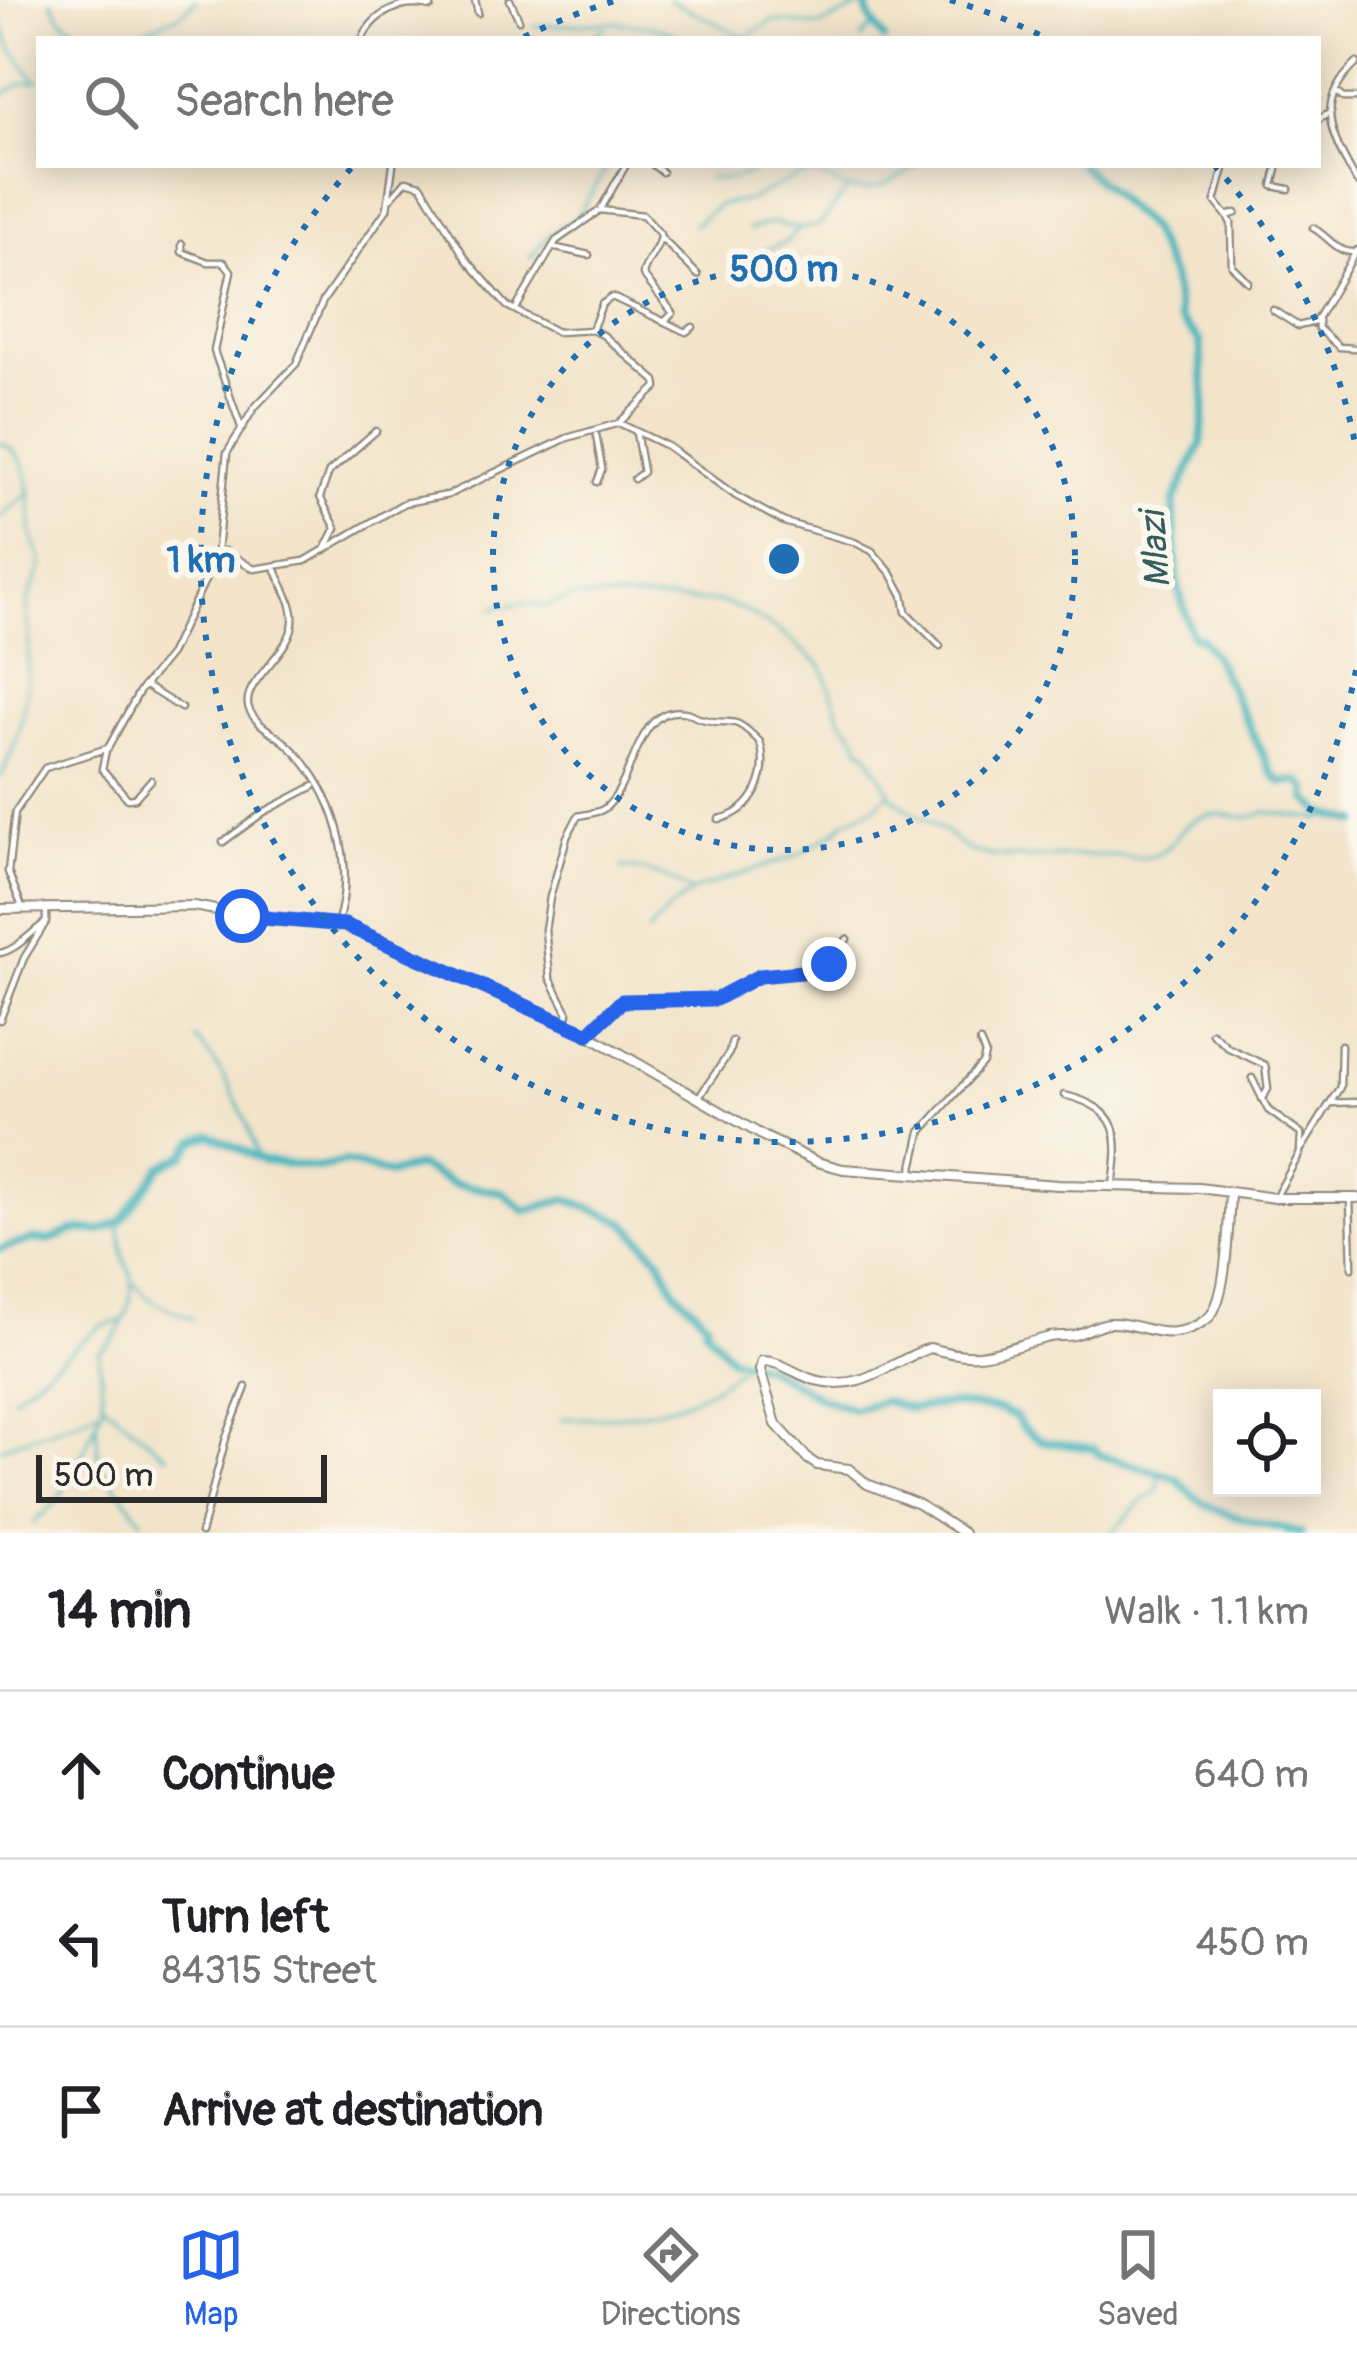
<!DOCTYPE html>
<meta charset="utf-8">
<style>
body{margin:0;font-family:Pangolin,sans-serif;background:#f6f6f6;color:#202124}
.controls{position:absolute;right:36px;bottom:36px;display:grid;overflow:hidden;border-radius:0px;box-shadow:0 6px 30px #0003}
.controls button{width:108px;height:108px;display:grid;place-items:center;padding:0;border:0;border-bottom:3px solid #e0e0e0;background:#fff;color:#202124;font:60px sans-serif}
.scale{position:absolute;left:36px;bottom:30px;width:291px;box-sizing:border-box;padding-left:12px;border:6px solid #2b2b2b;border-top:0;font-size:33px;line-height:42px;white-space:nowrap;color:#2b2b2b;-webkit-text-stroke:9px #fbf7ec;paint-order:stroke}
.stop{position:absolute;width:36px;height:36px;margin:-27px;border:9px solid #2563eb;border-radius:50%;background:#fff}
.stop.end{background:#2563eb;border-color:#fff;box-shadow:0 3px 12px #0008}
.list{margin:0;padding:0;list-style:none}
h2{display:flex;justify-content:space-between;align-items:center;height:156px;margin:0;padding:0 48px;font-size:51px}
h2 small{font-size:39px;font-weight:400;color:#757577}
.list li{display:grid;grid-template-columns:78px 1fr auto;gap:36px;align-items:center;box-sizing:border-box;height:168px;padding:0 48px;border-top:3px solid #e0e0e0}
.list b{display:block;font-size:45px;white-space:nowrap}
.list p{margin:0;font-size:39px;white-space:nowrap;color:#757577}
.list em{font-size:39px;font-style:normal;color:#757577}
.icon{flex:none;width:66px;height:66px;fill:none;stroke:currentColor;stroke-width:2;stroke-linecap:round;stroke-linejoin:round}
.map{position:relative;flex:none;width:1357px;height:1533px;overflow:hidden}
.search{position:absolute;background:#fff;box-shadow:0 6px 30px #0003;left:36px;right:36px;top:36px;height:132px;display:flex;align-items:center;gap:30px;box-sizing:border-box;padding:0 42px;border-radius:0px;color:#757577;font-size:45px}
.sheet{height:660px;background:#fff}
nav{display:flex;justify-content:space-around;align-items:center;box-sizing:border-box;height:168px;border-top:3px solid #e0e0e0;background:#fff;font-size:33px;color:#757577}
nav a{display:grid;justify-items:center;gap:6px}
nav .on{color:#2563eb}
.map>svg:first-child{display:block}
</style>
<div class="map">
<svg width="1357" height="1533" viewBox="0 0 1357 1533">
<rect width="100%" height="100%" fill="#fbf7ec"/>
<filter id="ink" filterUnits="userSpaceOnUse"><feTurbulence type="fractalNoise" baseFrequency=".00833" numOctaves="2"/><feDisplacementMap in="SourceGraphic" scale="24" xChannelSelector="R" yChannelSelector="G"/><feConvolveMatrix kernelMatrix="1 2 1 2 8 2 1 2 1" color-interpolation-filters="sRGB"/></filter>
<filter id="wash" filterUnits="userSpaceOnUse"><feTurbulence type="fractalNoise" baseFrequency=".004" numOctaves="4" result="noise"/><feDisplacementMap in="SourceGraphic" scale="48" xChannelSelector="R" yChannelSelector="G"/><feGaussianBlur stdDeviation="2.7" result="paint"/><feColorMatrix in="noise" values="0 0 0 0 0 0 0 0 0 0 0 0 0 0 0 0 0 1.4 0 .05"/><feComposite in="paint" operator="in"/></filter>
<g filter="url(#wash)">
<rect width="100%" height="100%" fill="#f3e4ca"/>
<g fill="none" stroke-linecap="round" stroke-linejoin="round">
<path stroke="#47b6be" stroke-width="3" d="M51,0L60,17L87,39
M669,0L743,36
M0,18L11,48L36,81
M535,26C575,25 651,14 682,39
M135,39C149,21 181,23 195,0
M592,39L604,28
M721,39L745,38L772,21L821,26L865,4
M861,39L874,25
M0,97L20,84L39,80
M708,178C726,180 747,180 759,165
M694,225L718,205L749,200L800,175L816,174L847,189
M749,229L773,223L799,229
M530,258L550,234L576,218L608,165
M735,263L786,242L799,229L820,225L847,189C876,193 893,182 917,165
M0,443C36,455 28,505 32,534C33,544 40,552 41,560C43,573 30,589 28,602C26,614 29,628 29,640C28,686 24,736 0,777
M0,517L30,492
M492,608L522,603L544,606L576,597L720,602L744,610L782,633L822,666L841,719L857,737L860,748L866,750L890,792
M621,868C643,867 671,879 690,891
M648,933L669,909L697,889L796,856L835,832L842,823L875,807L890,793C905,810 923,818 942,830C951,836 962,848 972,851C1011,863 1061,856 1101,855C1120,854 1138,861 1156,855C1173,848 1180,826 1197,819C1225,806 1241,826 1265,812L1321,819L1328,814
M196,1039C221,1065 250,1122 257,1157
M119,1222L123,1257L132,1275
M135,1284L152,1301L193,1319
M13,1397L101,1326L121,1321
M104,1403L167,1456
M561,1419C625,1417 697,1413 743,1363
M96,1423L99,1465L142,1520
M0,1448C27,1435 78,1425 98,1409
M34,1523L57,1501L77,1467L103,1406L99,1352C121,1340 134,1300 132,1275
M1112,1533L1143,1500L1157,1492L1160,1473"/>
<path stroke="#47b6be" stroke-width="8" d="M866,0L868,15L884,39
M1081,165L1150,229L1171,277L1180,320L1200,341L1205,401L1201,444L1174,502L1177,583L1192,636L1201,638L1216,660L1272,773L1281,782L1299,781L1308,789L1307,798L1323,813L1357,822
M0,1249L34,1239L48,1241L74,1230L101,1231L121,1221L161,1167L184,1155L195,1141L211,1135L264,1161L318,1168L345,1162L389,1174L417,1166L453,1184L502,1192L525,1211L567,1199L625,1222L659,1258L675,1290L707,1322L705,1328L730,1358L759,1365
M763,1365L819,1397L853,1409L884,1401L911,1409L953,1404L1000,1410L1016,1417L1021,1427L1041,1441L1095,1449L1100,1455L1177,1478C1203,1517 1261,1522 1301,1533"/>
</g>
</g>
<g filter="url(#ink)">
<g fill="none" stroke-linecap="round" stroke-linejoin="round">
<g stroke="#8f887a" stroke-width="9">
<path id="street" d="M475,0L478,13
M510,0L519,20
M362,39C374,12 402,0 431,7
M1357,63C1311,105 1333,138 1357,182
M1337,93L1343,98H1357
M1318,120L1331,112
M653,165L662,172
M1225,165L1215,201L1227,216L1236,213
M1278,165L1273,186L1289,189
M391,198L406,181L421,185L466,259L507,306L557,332L592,330L603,335L656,381L657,387L620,422
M600,210L643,215L660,234C661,248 645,260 643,275L673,313L665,321
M1227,216L1231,223L1232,266L1248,282
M1313,228C1327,235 1336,252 1352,252
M661,238L698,275
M182,244V252L208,262H224L231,271L214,351L241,427
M552,247L589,255
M515,310L556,241L600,210L626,165
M1273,310L1298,326L1315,322L1357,250
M1318,319V328L1339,347L1354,348
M592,330L602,304L612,297L686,332L693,327
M596,435L602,469L597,482
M634,479L643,472L636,432
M217,550L227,453L254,408L296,364L323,301L387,209L393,165
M325,550L336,528L320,497L329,472L376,431
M276,570C282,586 295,604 293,622C291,654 239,683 249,709C257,727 276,733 289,746C335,790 357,864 337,924
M144,685L181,708
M106,750L102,769L128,799L135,798L151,780
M223,842L264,812L314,786
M23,909L8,872L15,812L45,768L108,748L139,692L170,654L219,551H225L254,569L305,561L404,503L448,495L567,438L619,423L667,446L736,496L784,522L854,542L872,551L891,573L903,595L906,612L940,646
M0,953C17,950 31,932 46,922
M0,1020L24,958L46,922V910
M565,1023L568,1013L550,978L545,930L550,897L567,837L578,816C587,814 599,813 605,808C635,784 635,704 684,712C699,715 687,715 702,719C734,728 730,711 760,742C770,775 754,812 719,819
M1212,1033L1229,1048L1265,1065L1268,1089L1262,1099
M588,1034L622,1001L716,999L759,976L802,972L829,964L847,939
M1252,1078L1268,1110L1301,1134L1300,1153L1275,1198
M1064,1095C1122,1109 1120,1136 1113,1186
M699,1097L729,1053L732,1041
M1330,1103L1357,1102
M1302,1148L1340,1087L1341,1045
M912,1172L921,1132L983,1063L985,1054L980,1042
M1350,1198L1352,1268
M201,1533L226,1438L246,1387"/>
</g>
<g stroke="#8f887a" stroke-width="12">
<path id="secondary" d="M0,909L194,906L263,919L345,925L582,1031L765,1137L817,1162L843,1169L1058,1185L1199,1188L1275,1198H1357
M963,1533L918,1504L867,1484L849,1469L817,1465L808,1459L776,1424L760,1370L762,1361C782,1361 796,1375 815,1380C862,1393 889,1362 930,1348C984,1364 996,1350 1046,1338C1055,1335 1065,1337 1074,1335C1086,1332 1097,1324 1109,1323C1144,1321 1166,1348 1207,1319C1228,1303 1228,1221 1230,1195"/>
</g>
<use href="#street" stroke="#fff" stroke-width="4.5"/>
<use href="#secondary" stroke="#fff" stroke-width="8"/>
</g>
</g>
<g fill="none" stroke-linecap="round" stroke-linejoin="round" filter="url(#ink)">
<path stroke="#2563eb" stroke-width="15" d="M242,916L345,925L588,1034L622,1001L716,999L759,976L802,972L829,964"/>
</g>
<g fill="none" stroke="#1f6fb2" stroke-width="6" stroke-dasharray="6 12">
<circle cx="784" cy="559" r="291"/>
<path d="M1356 670A583 583 0 1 1 354 165M524 37A583 583 0 0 1 618 0M950 0A583 583 0 0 1 1044 37M1214 165A583 583 0 0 1 1356 448"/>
</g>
<g text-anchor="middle" stroke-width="12" stroke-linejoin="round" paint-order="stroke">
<g font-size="36" font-style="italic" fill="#355c5e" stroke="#fbf7ec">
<text transform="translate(1154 550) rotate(-94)" y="13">Mlazi</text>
</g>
</g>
<circle cx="784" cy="559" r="18" fill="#1f6fb2" stroke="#fbf7ec" stroke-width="6"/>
<g font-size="36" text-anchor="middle" font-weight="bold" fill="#1f6fb2" stroke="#fbf7ec" stroke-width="12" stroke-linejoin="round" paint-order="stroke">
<text x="784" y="281">500 m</text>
<text x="201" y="572">1 km</text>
</g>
</svg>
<div class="controls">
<button><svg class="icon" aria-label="locate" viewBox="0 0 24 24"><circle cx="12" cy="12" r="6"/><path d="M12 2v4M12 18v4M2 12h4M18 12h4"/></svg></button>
</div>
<div class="scale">500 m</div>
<div class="stop" style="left:242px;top:916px"></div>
<div class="stop end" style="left:829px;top:964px"></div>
<div class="search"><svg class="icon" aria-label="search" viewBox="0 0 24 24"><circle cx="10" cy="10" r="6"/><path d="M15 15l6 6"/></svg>Search here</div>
</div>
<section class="sheet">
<h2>14 min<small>Walk · 1.1 km</small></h2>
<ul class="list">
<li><svg class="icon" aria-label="ahead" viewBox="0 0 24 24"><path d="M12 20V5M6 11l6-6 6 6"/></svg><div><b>Continue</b></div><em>640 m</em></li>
<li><svg class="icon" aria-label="left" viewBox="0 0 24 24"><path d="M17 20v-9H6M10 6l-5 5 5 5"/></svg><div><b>Turn left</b><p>84315 Street</p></div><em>450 m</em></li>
<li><svg class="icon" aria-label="arrive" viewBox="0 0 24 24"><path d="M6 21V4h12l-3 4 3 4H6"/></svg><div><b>Arrive at destination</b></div></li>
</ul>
</section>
<nav>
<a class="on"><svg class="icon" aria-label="map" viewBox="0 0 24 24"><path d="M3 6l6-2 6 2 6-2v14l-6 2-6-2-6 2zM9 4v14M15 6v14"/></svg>Map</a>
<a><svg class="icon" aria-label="directions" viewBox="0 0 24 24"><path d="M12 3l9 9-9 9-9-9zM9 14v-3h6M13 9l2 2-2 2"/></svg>Directions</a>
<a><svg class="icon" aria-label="saved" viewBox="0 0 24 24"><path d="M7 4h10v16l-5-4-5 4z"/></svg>Saved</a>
</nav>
